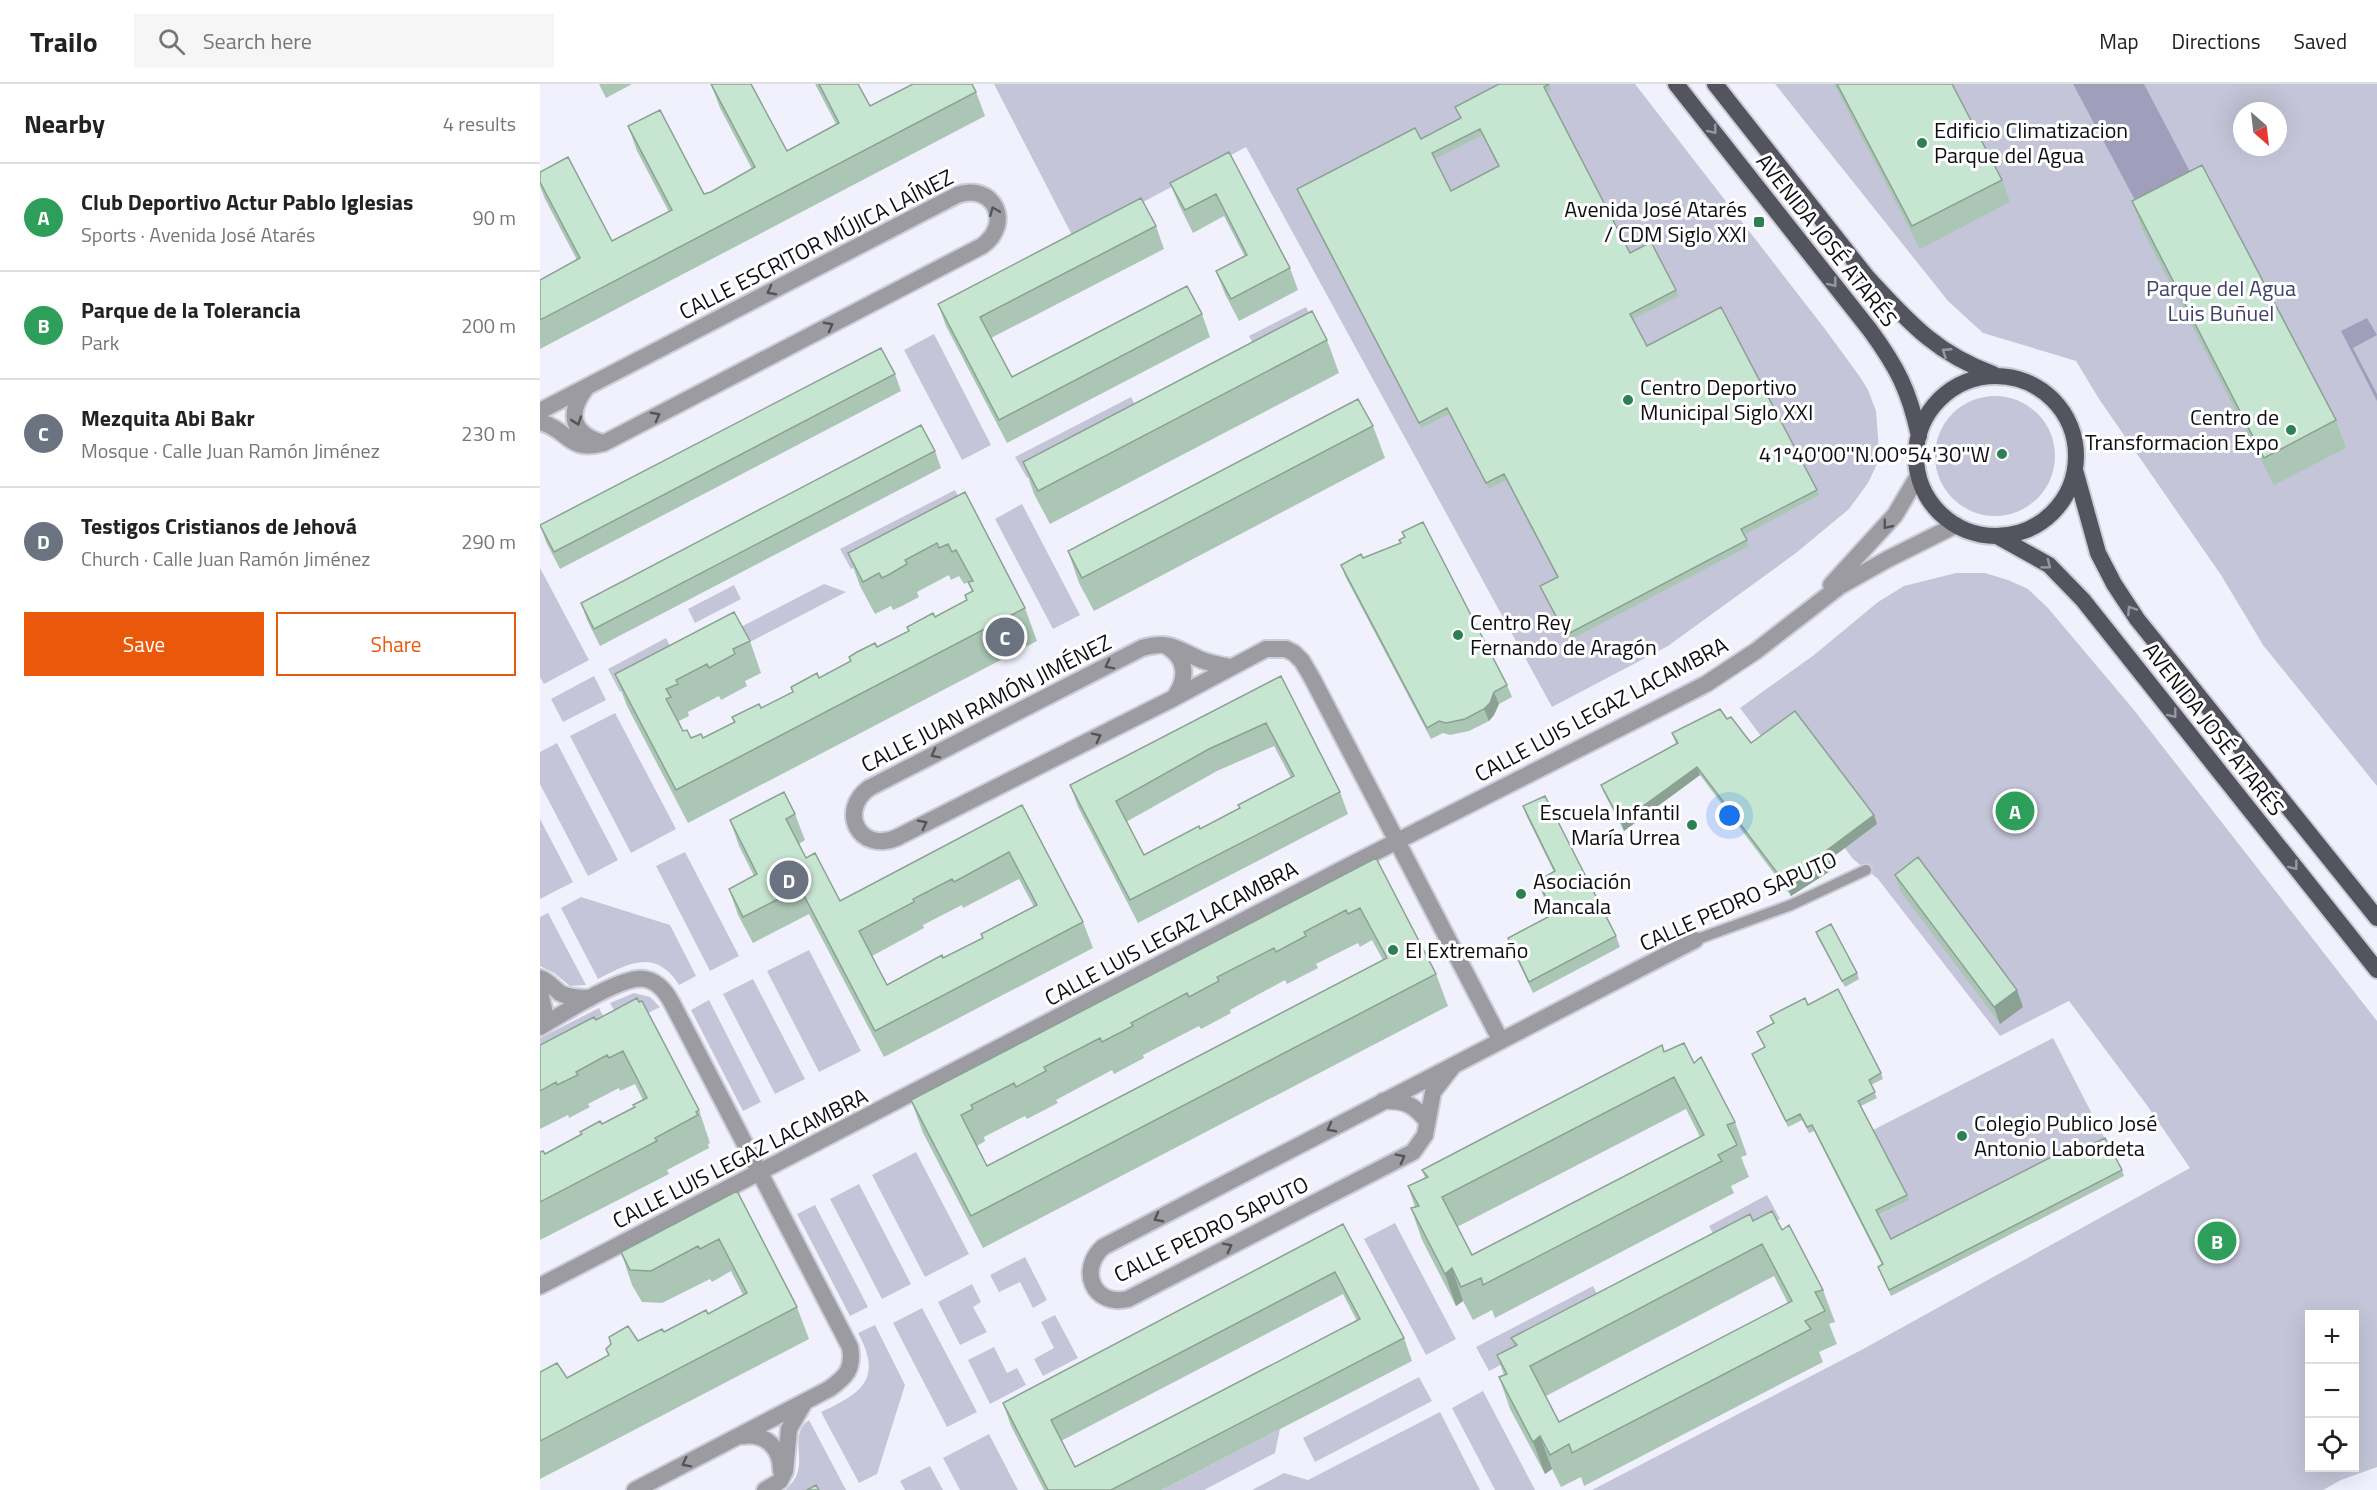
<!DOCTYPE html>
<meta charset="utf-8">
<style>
body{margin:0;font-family:"Titillium Web",sans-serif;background:#f6f6f6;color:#222}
.controls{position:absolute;right:18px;bottom:18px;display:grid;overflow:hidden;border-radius:0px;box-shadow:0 6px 24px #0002}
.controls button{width:54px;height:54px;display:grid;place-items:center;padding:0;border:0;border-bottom:2px solid #e0e0e0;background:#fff;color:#222;font:30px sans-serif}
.compass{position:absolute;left:1693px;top:18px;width:54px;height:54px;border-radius:50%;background:#fff;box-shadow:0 6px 24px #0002;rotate:152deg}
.you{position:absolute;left:1190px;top:732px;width:21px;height:21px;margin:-15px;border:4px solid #fff;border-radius:50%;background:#1a73e8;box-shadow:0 0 0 9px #1a73e833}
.badge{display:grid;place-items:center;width:39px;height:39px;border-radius:50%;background:#ea580c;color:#fff;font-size:20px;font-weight:700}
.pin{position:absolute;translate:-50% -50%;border:3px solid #fff;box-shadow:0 2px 6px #0006}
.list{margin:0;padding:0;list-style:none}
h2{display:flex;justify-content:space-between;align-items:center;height:78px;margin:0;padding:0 24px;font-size:26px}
h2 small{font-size:20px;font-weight:400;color:#767676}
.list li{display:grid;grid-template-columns:39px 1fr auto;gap:18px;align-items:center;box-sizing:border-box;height:108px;padding:0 24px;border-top:2px solid #e0e0e0}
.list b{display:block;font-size:22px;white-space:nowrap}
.list p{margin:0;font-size:20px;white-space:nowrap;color:#767676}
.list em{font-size:20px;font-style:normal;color:#767676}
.actions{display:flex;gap:12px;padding:18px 24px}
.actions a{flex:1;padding:14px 0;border:2px solid #ea580c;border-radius:0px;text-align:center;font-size:21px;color:#ea580c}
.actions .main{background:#ea580c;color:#fff}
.icon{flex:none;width:33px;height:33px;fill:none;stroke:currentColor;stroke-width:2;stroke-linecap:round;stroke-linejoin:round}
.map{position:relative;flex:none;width:1837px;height:1406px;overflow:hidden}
header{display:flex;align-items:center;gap:36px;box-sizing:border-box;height:84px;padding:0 30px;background:#fff;border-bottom:2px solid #e0e0e0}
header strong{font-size:28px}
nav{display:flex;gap:33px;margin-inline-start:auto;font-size:21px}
.search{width:420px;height:54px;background:#f6f6f6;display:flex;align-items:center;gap:15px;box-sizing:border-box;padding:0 21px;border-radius:0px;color:#767676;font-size:22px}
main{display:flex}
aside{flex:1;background:#fff}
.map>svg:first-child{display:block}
</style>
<header>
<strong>Trailo</strong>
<div class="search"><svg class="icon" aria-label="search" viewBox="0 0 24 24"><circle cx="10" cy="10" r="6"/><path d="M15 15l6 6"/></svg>Search here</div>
<nav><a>Map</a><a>Directions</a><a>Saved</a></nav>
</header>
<main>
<aside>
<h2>Nearby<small>4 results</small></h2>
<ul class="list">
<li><span class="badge" style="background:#2e9e5b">A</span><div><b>Club Deportivo Actur Pablo Iglesias</b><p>Sports · Avenida José Atarés</p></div><em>90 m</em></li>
<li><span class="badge" style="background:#2e9e5b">B</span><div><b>Parque de la Tolerancia</b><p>Park</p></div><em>200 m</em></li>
<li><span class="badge" style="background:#6b7280">C</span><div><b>Mezquita Abi Bakr</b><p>Mosque · Calle Juan Ramón Jiménez</p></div><em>230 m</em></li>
<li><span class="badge" style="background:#6b7280">D</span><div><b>Testigos Cristianos de Jehová</b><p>Church · Calle Juan Ramón Jiménez</p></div><em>290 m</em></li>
</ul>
<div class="actions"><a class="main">Save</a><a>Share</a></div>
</aside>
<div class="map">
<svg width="1837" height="1406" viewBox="0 0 1837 1406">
<rect width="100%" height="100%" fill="#f1f1fe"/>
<path fill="#c5c5d9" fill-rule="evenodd" d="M454,0H1095L1285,245L1320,293L1328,306L1336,327L1339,365L1336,382L1328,399L1309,425L1256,469L1128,562L1012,623L706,63L534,155Z
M1235,0H1837V702L1723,561L1681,491L1559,315L1536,277L1443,249L1408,217ZM1702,27H1738V63H1702Z
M766,223L777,244L720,274L709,252Z
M394,250L451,361L422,376L364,266Z
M1395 372a60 60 0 1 1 120 0a60 60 0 1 1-120 0Z
M591,313L602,334L487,394L475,373Z
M415,406L426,426L311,485L300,465Z
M482,420L540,531L513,545L455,435Z
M0,484L49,576L4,600L0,593Z
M1416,489H1445L1468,496L1488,505L1508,524L1594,626L1837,937V1383L1801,1396L1783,1406H1052L1325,1264L1650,1084L1606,1020L1529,917L1460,952L1338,795L1313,775L1200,624L1274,571L1338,518L1364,502ZM1770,1230H1814V1384H1770Z
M284,500L306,508L206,560L166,561Z
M194,501L201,515L155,539L148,525Z
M126,554L138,578L80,608L68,585Z
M54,592L66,616L23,638L11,615Z
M75,629L136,745L91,769L30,652Z
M17,659L78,776L48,792L0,700V668Z
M0,735L33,798L0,815Z
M145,768L199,872L170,887L116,782Z
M41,813L130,841L156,892L139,901C116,864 89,879 58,895L21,824Z
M8,829L46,901L30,902L14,889L0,882V833Z
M269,866L321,967L279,988L227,887Z
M213,895L265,995L235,1010L183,910Z
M94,909L110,913L120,923L83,942L70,919Z
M169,916L221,1018L203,1027L151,926Z
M59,924L72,948L11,980L0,959V954Z
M1513,954L1567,1059L1354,1161L1338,1132L1368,1116L1333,1046Z
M376,1068L429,1170L385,1193L332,1091Z
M319,1100L371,1200L342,1215L290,1115Z
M1227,1111L1240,1135L1181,1165L1169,1142Z
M275,1121L328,1223L310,1232L257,1130Z
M855,1139L916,1255L886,1271L824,1155Z
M485,1173L507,1216L493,1224L480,1198L459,1208L450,1191Z
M432,1200L441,1218L433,1223L447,1248L420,1261L398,1218Z
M1053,1202L1066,1226L949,1287L936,1263Z
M382,1224L437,1328L407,1343L353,1239Z
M515,1231L538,1274L503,1292L494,1275L514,1264L501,1238Z
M335,1241L365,1301L337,1390L319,1399L281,1328C322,1309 343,1295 318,1249Z
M454,1263L467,1289L477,1284L486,1301L450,1320L428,1276Z
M879,1293L892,1317L775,1378L763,1354Z
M943,1307L995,1406H955L912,1324Z
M900,1328L940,1406H712L744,1389L768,1396Z
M269,1336L306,1406H246C250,1401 255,1396 257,1390C264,1372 250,1349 269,1336Z
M740,1345L735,1369L664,1406H622Z
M449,1350L478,1406H420L403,1374Z
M390,1382L403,1406H365L360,1397Z"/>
<path fill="#9f9fbc" d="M1533,0H1604L1659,105L1604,133Z
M1827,234L1837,251L1813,264L1837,310V317L1801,247Z"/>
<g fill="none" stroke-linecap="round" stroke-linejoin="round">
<g stroke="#cdcdd9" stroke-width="14">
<path id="service" d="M1155,856L1251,821L1326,786"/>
</g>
<g stroke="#cdcdd9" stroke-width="20">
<path id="minor" d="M46,304C27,329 31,350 63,359
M0,327L417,111C453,98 474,139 442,162L64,359C27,369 30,346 0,338
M1291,501L1355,431L1378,392
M628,563C648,576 647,596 634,614
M690,583C679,581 667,579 657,574C635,563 627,557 602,564L329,704C298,727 319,769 356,754L634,614L726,565H746L754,569L762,577L772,594L961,957
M0,894C9,897 12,903 20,909C29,914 40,914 50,914
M0,908L4,925L0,939
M0,943C21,931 83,890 105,895C120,898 128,911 134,923L310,1263C314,1285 306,1293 289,1305L95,1406
M913,982L893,1008L885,1051L873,1068L588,1215C553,1223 538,1186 563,1163L1155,856
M843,1017C864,1016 873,1020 886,1036
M0,1202L822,775L1133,617L1166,600L1216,567L1300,502L1348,475L1416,441
M203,1352C226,1349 241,1364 241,1387
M225,1406L240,1397L245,1387L249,1345L264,1319"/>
</g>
<g stroke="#cdcdd9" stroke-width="20">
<path id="primary" d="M1136,0L1330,246C1357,283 1369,306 1379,352
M1175,0L1327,193C1368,237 1395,269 1453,290
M1376 372a80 80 0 1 1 160 0a80 80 0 1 1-160 0Z
M1535,386L1558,469L1574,500L1597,535L1837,834
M1457,452L1509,481L1543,516L1837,886"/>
</g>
<use href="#service" stroke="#9b9ba1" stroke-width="10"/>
<use href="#minor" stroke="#9b9ba1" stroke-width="16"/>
<use href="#primary" stroke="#54545f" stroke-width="16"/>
</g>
<path fill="#abc6b5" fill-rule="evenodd" d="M59,0H92L66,14Z
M171,0L247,67L296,40L275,0H318L330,22L436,8L445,32L0,265V196L37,176L5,115L0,102V88L72,157L129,128L97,67L88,42L164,110L171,108L212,85L180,24Z
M1009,0L1011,6L1006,8L1090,169L1136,206L1139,212L1093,235L1107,262L1277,406L1279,411L1204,451L1209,462L1028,557L1000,502L1017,493L966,396L949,405L909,330L881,344L759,111L757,105L881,55L920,34L915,23ZM942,51L958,82L911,107L895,75Z
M1294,0H1412L1462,96L1470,118L1380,165Z
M689,68L750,184L758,206L699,237L685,210L676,187L705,173L684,132L653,149L639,121L630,99Z
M1592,117L1796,336L1806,364L1734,401L1602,145Z
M616,142L624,165L451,254L472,293L662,230L670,253L467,359L406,242L398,220Z
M787,256L799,289L510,440L494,410L483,378Z
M355,290L361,307L20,485L6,458L0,441Z
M833,342L845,374L554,527L539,499L528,467Z
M395,367L401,384L60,562L47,536L41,519Z
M425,408L485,524L497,557L148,739L87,622L75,590L210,557L221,589L205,597L207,602L181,616L179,612L148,628L149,632L139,637L143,647L151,654H163L194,638L192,633L221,624L252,608L251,603L279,594L310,578L309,573L337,563L368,547L367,543L395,533L427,517L425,511L432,508L428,498L424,500L419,492L411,496L409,491L377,508L379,513L362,522L353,526L351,522L335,530L320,502L308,469Z
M862,448L967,601L972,613L959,620L954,631L949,637L929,647L910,651L903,649L891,655L805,492L801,481L823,474L860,459L859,456L864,453Z
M741,592L800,708L808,730L598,839L538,723L530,701ZM734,662L751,694L698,721L700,724L660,745L604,771L586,738L677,687Z
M1187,635L1211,659L1334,731L1337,740L1291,774L1295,784L1251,812L1160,691L1084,747L1064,709L1061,701L1136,660L1132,649Z
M482,721L543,838L553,864L344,973L269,830L213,859L198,831L189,805L214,792L199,762L190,736L255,730L265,756L259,760L266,774L300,817ZM479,795L494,823L443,854L403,874L347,901L332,872L384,844L383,841L422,821L423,824Z
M983,722L1076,852L1080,863L993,909L972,865L968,854L1012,830L1002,809L998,797L1014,788L987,733Z
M836,774L896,890L908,922L443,1164L383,1049L371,1016ZM832,856L843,876L447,1082L437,1062L445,1057L444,1053L485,1032L487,1035L518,1019L516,1016L572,986L574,990L604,974L603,971L659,942L661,945L691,929L690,926L745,896L747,900L778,884L776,880L818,859L820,863Z
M1355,791L1483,923L1460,940L1361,808Z
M1276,848L1317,889L1319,895L1305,903L1278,854Z
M1268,921L1341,989L1343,995L1331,1001L1337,1014L1321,1022L1369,1116L1339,1131L1351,1155L1536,1068L1582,1086L1584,1092L1351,1212L1338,1183L1342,1181L1274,1047L1269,1049L1262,1036L1248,1043L1212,970L1225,964L1217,948L1233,939L1230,932Z
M56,936L159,1026L170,1059L168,1060L169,1064L127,1086L129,1090L0,1156V1068L5,1070L94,1023L103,1016L95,1000L80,1007L79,1004L48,1020L50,1023L29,1034L28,1031L0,1045V961Z
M1125,968L1154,979L1195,1038L1207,1071L1201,1073L1209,1093L1191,1102L1194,1109L955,1234L952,1226L933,1236L923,1217L916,1222L882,1156L871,1124L875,1123L868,1102L885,1094L882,1086ZM1146,1025L1160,1053L932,1171L917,1143Z
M197,1107L257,1223L269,1255L0,1395V1288L27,1294L68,1272L66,1265L98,1257L124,1248L168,1230L203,1211L191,1187L172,1198L170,1195L122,1219L102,1218L92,1201L81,1168Z
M1213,1137L1242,1146L1283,1206L1295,1238L1289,1240L1297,1260L1279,1268L1283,1278L1044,1402L1041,1393L1021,1403L1012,1385L1005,1390L970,1325L959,1293L964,1291L957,1271L974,1262L971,1254ZM1234,1192L1248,1219L1019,1338L1006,1312Z
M803,1140L864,1254L872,1277L622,1406H504L471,1342L463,1319ZM803,1210L817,1237L535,1383L521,1357Z"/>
<path fill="#8ba193" d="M954,608L959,620L954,631L949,637L944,625Z
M1157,683L1160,691L1084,747L1081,738Z
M1334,731L1337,740L1289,776L1286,767Z
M1292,776L1295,784L1251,812L1248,803Z
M1477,906L1483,923L1460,940L1454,923Z
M912,1184L923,1217L916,1222L905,1190Z
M1000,1352L1012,1385L1005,1390L993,1358Z"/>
<path fill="#c7e6d2" stroke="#8ba193" stroke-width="1.5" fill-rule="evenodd" d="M171,0H211L247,67L299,39L279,0H318L330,22L373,0H432L436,8L0,236V196L40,174L0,98V88L28,73L72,157L132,126L88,42L120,26L164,110L171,108L215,83Z
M959,0H1009L1004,3L1090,169L1111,158L1136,206L1090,230L1107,262L1181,223L1277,406L1201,445L1207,456L1026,551L1000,502L1018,493L964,390L946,399L907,324L879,339L757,105L875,44L881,55L921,34L915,23ZM940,45L959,82L911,107L892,69Z
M1297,0H1412L1462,96L1372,142Z
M689,68L750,184L691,215L676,187L707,171L676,110L645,126L630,99Z
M1662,81L1796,336L1724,374L1592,117Z
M601,114L616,142L440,233L472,293L647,202L662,230L459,336L398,220Z
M772,227L787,256L498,407L483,378Z
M341,264L355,290L14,468L0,441Z
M818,315L833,342L542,494L528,467Z
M381,341L395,367L54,545L41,519Z
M425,408L485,524L136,706L75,590L194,528L210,557L193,565L195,570L169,584L167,580L136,596L138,600L126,605L131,613L126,615L143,647L147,646L151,654L161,650L163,654L195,638L192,633L219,620L221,624L253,608L251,603L268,594L277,589L279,594L311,577L309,573L317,568L335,559L337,563L369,547L367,543L393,529L395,533L427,516L425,511L433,507L428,498L433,497L416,466L412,468L408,460L399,464L397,459L365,476L367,480L350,490L342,494L339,489L323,498L308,469Z
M883,438L967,601L954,608L950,619L944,625L925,635L906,639L899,637L887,644L801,481L821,470L823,474L861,459L859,456L865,453L862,448Z
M741,592L800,708L590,816L530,701ZM726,639L754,692L698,721L700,724L660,745L659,742L604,771L576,717L669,665Z
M1180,625L1187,635L1191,633L1211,659L1255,627L1334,731L1286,767L1292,776L1248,803L1157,683L1081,738L1061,701L1138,659L1132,649Z
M244,708L255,730L246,735L266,774L275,769L300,817L482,721L543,838L335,947L260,804L203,833L189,805L217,790L190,736ZM469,768L497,821L441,850L443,854L403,874L402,871L347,901L319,847L374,818L373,815L412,795L414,798Z
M1005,712L1076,852L989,898L968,854L1014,830L998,797L1015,787L983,722Z
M1378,773L1477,906L1454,923L1355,791Z
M836,774L896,890L431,1132L371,1016ZM820,824L847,874L447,1082L421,1031L433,1025L431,1021L474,999L476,1003L506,987L504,983L560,954L562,958L593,942L591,939L647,909L649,913L679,897L677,893L734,864L736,868L766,852L764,848L806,826L808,830Z
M1291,840L1317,889L1302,897L1276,848Z
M1298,905L1341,989L1329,996L1335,1008L1318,1017L1367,1111L1336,1126L1351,1155L1533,1062L1536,1068L1565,1054L1582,1086L1349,1206L1338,1183L1343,1180L1272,1041L1267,1043L1260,1030L1246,1037L1212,970L1225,963L1217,948L1234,939L1230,932L1265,914L1268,921Z
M97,914L99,918L102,917L159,1026L156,1028L158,1031L115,1054L117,1057L0,1118V1068L3,1067L5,1070L42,1050L40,1048L60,1037L62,1040L95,1023L93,1021L107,1014L83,967L69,974L67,971L36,988L38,991L17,1001L16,998L0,1007V961L54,933L56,936Z
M1144,959L1154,979L1161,973L1195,1038L1187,1041L1197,1061L1178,1071L1182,1077L943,1201L941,1194L921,1203L912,1184L905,1190L871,1124L879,1122L868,1102L888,1093L882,1086L1122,961L1124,968ZM1134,993L1164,1051L932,1171L902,1113Z
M197,1107L257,1223L0,1357V1288L17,1279L27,1294L69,1271L66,1265L71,1260L69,1253L88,1242L98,1257L122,1245L124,1248L166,1226L168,1230L207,1209L179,1155L160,1165L158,1162L111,1187L90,1186L81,1168Z
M1232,1127L1242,1146L1249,1141L1283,1206L1275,1208L1285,1227L1265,1237L1271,1245L1032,1369L1029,1360L1010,1371L1000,1352L993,1358L959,1293L967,1290L957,1271L977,1261L971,1254L1210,1130L1213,1137ZM1222,1160L1252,1217L1019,1338L990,1282Z
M803,1140L864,1254L571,1406H508L463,1319ZM795,1188L820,1235L535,1383L511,1336Z
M276,1401L279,1406H267Z"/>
<defs><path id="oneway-chevron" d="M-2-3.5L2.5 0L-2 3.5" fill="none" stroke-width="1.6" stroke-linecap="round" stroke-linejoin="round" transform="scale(1.5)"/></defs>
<g stroke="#98989f">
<use href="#oneway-chevron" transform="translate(1173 46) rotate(52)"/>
<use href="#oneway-chevron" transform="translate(1293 199) rotate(52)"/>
<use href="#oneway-chevron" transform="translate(1406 268) rotate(-147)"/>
<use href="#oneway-chevron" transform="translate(1507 481) rotate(37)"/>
<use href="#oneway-chevron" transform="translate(1591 526) rotate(-123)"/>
<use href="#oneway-chevron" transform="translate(1633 630) rotate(52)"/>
<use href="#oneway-chevron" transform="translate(1754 782) rotate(52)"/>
</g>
<g stroke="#55545a">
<use href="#oneway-chevron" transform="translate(454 127) rotate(-112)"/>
<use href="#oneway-chevron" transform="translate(231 207) rotate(152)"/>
<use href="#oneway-chevron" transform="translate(289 242) rotate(-28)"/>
<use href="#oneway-chevron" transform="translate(116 332) rotate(-28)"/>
<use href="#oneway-chevron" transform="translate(37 337) rotate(71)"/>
<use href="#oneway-chevron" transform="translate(1347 441) rotate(129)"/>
<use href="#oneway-chevron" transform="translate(569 581) rotate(153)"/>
<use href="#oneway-chevron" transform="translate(557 653) rotate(-27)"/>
<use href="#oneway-chevron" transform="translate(395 670) rotate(153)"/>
<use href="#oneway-chevron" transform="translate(383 740) rotate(-27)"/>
<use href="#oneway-chevron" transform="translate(791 1044) rotate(152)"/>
<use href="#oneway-chevron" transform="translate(861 1074) rotate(-27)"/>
<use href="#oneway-chevron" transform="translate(618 1134) rotate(152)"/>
<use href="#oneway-chevron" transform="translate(688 1163) rotate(-27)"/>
<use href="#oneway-chevron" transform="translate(146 1379) rotate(153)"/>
</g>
<g fill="#2c8154" stroke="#fff" stroke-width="2">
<circle cx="1382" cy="59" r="6"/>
<rect x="1213" y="132" width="12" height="12" rx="3"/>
<circle cx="1088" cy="316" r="6"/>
<circle cx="1751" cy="346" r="6"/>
<circle cx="1462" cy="370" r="6"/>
<circle cx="918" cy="551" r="6"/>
<circle cx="1152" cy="741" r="6"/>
<circle cx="981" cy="810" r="6"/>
<circle cx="853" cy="866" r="6"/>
<circle cx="1422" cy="1052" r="6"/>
</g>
<g text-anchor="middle" stroke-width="6" stroke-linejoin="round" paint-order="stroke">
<g font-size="22" fill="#0f0e14" stroke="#fff" text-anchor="start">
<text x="1394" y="54">Edificio Climatizacion<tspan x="1394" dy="25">Parque del Agua</tspan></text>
<text x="1207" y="133" text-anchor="end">Avenida José Atarés<tspan x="1207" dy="25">/ CDM Siglo XXI</tspan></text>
<text x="1100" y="311">Centro Deportivo<tspan x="1100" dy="25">Municipal Siglo XXI</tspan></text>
<text x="1739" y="341" text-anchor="end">Centro de<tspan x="1739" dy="25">Transformacion Expo</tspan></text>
<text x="1450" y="378" text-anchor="end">41º40'00''N.00º54'30''W</text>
<text x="930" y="546">Centro Rey<tspan x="930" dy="25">Fernando de Aragón</tspan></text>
<text x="1140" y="736" text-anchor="end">Escuela Infantil<tspan x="1140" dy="25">María Urrea</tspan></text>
<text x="993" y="805">Asociación<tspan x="993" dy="25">Mancala</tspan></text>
<text x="865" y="874">El Extremaño</text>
<text x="1434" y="1047">Colegio Publico José<tspan x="1434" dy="25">Antonio Labordeta</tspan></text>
</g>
<g font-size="22" fill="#0f0e14" stroke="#fff">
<text transform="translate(1287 156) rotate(52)" y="8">AVENIDA JOSÉ ATARÉS</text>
<text transform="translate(276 160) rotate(-27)" y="8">CALLE ESCRITOR MÚJICA LAÍNEZ</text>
<text transform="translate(446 619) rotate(-27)" y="8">CALLE JUAN RAMÓN JIMÉNEZ</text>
<text transform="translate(1061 625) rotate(-28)" y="8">CALLE LUIS LEGAZ LACAMBRA</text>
<text transform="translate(1674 645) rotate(52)" y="8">AVENIDA JOSÉ ATARÉS</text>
<text transform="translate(1198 817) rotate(-24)" y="8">CALLE PEDRO SAPUTO</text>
<text transform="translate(631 849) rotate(-28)" y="8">CALLE LUIS LEGAZ LACAMBRA</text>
<text transform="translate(200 1074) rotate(-27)" y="8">CALLE LUIS LEGAZ LACAMBRA</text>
<text transform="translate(671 1145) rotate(-26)" y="8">CALLE PEDRO SAPUTO</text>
</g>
<g font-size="22" fill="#43406b" stroke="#fff">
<text x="1681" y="212">Parque del Agua<tspan x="1681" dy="25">Luis Buñuel</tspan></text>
</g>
</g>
</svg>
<div class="controls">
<button>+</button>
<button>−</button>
<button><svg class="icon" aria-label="locate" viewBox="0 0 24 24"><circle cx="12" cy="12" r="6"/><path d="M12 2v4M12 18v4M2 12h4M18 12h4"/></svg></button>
</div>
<svg class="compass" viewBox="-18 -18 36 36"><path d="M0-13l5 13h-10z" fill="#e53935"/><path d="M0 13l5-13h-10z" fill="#767676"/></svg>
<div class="you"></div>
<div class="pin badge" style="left:1475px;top:727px;background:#2e9e5b">A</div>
<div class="pin badge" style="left:1677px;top:1157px;background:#2e9e5b">B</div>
<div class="pin badge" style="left:465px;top:553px;background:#6b7280">C</div>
<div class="pin badge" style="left:249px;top:796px;background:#6b7280">D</div>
</div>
</main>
